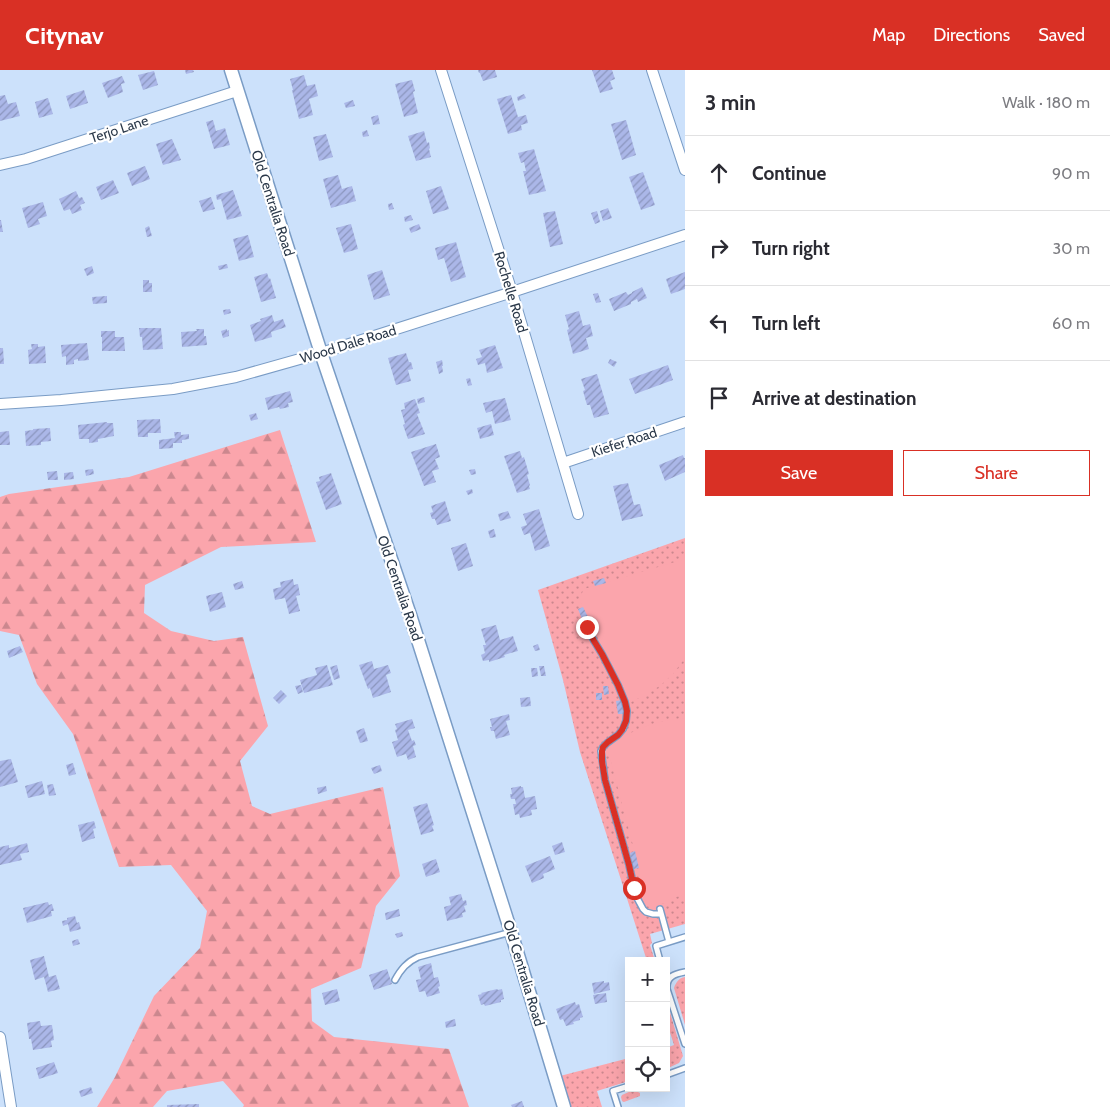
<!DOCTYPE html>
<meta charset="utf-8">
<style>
body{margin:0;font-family:Cabin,sans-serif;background:#f2f2f3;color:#2b2b33}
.controls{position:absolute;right:15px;bottom:15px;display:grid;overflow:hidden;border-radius:0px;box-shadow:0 5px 20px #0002}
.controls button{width:45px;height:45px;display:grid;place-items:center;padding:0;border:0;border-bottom:1px solid #e1e1e2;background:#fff;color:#2b2b33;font:25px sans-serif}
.stop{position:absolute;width:15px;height:15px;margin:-11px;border:4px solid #d93025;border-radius:50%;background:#fff}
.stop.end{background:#d93025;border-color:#fff;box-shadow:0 1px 5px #0008}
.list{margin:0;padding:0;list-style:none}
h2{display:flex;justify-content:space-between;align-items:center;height:65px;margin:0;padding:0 20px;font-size:21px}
h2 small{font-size:16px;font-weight:400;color:#7c7c81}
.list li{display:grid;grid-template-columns:32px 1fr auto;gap:15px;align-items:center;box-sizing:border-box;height:75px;padding:0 20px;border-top:1px solid #e1e1e2}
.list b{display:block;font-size:19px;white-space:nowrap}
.list em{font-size:16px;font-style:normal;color:#7c7c81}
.actions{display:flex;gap:10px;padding:15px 20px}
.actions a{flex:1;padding:11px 0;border:1px solid #d93025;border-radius:0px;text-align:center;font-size:18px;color:#d93025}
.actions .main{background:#d93025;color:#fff}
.icon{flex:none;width:28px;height:28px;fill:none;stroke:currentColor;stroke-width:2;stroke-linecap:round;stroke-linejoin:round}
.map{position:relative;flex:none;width:685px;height:1037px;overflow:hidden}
header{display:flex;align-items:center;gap:30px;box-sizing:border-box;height:70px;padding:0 25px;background:#d93025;color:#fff}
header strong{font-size:24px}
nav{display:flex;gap:28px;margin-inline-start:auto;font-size:18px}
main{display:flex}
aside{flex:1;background:#fff}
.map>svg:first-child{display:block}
</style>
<header>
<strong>Citynav</strong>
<nav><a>Map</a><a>Directions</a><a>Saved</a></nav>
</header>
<main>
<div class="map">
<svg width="685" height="1037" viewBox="0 0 685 1037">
<defs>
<pattern id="grass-dots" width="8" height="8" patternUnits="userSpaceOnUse" patternTransform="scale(1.25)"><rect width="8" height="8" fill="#fba5ac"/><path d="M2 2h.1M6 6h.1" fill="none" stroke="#cb878e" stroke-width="1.8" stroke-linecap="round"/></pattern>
<pattern id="forest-firs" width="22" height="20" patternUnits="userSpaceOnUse" patternTransform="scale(1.25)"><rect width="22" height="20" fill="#fba5ac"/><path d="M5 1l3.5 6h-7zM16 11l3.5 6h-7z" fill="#cb878e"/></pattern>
<pattern id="building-hatch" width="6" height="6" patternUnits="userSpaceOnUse" patternTransform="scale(1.25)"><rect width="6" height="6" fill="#abb7e8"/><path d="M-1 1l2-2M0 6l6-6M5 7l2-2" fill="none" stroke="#8b96be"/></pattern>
</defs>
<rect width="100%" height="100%" fill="#cce1fb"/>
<path fill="url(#grass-dots)" d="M685,468V854L650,864L652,873L650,875L655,891H647L580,682L563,610L538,520Z
M685,907V955L674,918C676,912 679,908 685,907Z
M666,929L683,986L679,993L666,999V978L674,975L666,950Z
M629,988V1011L597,1021L602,1037H570L560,1006Z
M631,1021H636L640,1023V1026L624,1032L622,1031L621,1027L622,1025Z"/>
<path fill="url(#forest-firs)" d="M280,360L316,472L221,477L145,515L144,543L171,561L214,571L243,567L268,656L240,691L252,736L270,744L383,717L400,806L376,836L361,898L311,919L312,951L334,967L449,979L469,1037H243L244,1035L223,1011L167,1021L153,1037H97L115,1007L154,926L200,878L207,841L171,795L119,797L73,664L37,614L19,565L0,561V427L9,424L129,407Z"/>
<path fill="#fba5ac" d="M685,489V588L673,604L661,615L649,623L629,633L579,529L584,519Z
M685,648V824L665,831V833L655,836L646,831L643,822L645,821L607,677C635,659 651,651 685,648Z"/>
<path fill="url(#building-hatch)" d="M185,0H193L194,2L186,4Z
M478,0H495L497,7L483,11L480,3H479Z
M592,0H612L615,9L610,11L613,19L600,23Z
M154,1L158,15L143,20L138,5Z
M304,5L307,16L315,14L318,26L309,29L313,45L299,49L292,20H293L290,9Z
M122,6L125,13L121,14L123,22L108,28L102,13Z
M412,10L415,21L413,22L418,43L404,47L395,14Z
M84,20L88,33L70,39L66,26Z
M524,24L526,28L518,31L517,27Z
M5,25L8,34L16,32L20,46L0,51V26Z
M511,25L518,47L526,45L528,53L521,55L522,60L508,64L497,29Z
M48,28L53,44L39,48L35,32Z
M353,30L355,36L346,38L344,33Z
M378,45L380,54L373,55L371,47Z
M213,50L216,61L225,58L230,75L214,79L206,52Z
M626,50L636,85L622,90L611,54Z
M367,60L369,66L363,67L362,62Z
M424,61L427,73L429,72L430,78L429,79L431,87L416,91L408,66Z
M326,64L333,87L319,91L313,67Z
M172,69L181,90L163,95L156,74Z
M534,79L546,121L529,125L523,101H526L524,92L521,93L518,83Z
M145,96L150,109L132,116L127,103Z
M643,102L655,135L641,140L629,107Z
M338,105L342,119L352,116L356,131L331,138L323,109Z
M113,110L119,123L101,130L96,117Z
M441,116L449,139L433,144L426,121Z
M233,120L242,146L227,150L221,129L217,130L216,125Z
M76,121L79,128L82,127L85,133L80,135L82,140L72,144L70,139L64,141L59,129Z
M211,127L215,139L203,142L199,131Z
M43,132L47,146L38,149L40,154L28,158L22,138Z
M392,133L394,139L389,140L388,134Z
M608,138L612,148L603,151L600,141Z
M555,141L563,174L550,177L543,143Z
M597,141L600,152L595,154L591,143Z
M411,145L413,150L405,152L404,147Z
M0,150H1L3,162H0Z
M351,154L358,179L344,183L336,158Z
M419,154L421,159L411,163L409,158Z
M149,156L152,166L147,167L145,158Z
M248,165L254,187L239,191L233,169Z
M456,172L466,207L451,212L444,188L438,190L435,178Z
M227,194L228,198L219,200L218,196Z
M92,196L94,203L87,206L84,199Z
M382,200L390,225L374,230L367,205Z
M685,202V219L671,224L666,209Z
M267,203L269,209L270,208L276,228L261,232L254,207Z
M143,210H149V213H152V222H143Z
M642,217L647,228L638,232L637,229L631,232V234L614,241L609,229L626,222L628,225L632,223V222Z
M598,223L601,232L596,233L593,224Z
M107,226V233L93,234L92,227Z
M230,239L231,243L224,245L223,240Z
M579,241L583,256L590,254L593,266L586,268L589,279L573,284L567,260L569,259L565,245Z
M272,245L274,252L283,249L286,257L271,262L272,267L255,272L250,255L261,251L260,249Z
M139,258H161L163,279L143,280L142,267H140Z
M196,259H204V266H206L207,275L182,277L181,262L197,261Z
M227,259V261L229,260V266L223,268L221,261Z
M101,261H115V267H124L125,281H102V267H101Z
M87,273L89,290L78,291V289L74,290V294L66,295V286L62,287L61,275Z
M31,274H38V277L45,276L46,293L29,294L28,280L32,279Z
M495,275L503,298L487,303L485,293L478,295L476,289L482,287L479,280Z
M0,278H3L4,294H0Z
M406,283L409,292H411L413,299L408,300L411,311L396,315L388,288Z
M610,289L617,292L614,297L608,293Z
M442,290L443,296H442L443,302L439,304L436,292Z
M668,295L673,310L635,324L629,309Z
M597,304L609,344L594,348L590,335H587L583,321L585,320L581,309Z
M470,308L472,315L468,316L466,309Z
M290,321L293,332L288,333L289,337L280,339L279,337L268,340L265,328Z
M424,327L425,332L418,334L417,329Z
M505,328L511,350L495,354L492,341L486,343L483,333Z
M415,329L420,343L417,344L425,364L408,369L403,355L405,354L401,340L405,339L404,333Z
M256,343L258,349L251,351L249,345Z
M160,349L161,363H148V367H138L137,350Z
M107,352V353H113L114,366L98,369V372L89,373V369H79L78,355Z
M491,354L494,365L480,369L477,358Z
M50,358L51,371L41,372V375L26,376L25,361L33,360V359Z
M9,361L10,375H0V362Z
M174,362H181V365L189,364V369L182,370V373H173V378L159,379V370L175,368Z
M436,374L440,387L435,389L439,399L432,401L436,412L424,416L411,382Z
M520,381L522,388L524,387L529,404L527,405L530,415L529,416L530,419L517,423L504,386Z
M683,385L684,388H685V402L665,411L659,395Z
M93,399L94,404L86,406L85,400Z
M475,399L476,404L471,405L469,400Z
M57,401L58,410H48L47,402Z
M73,402L74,409L64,410V403Z
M331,403L342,434L326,440L316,412L320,411L319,407Z
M628,413L634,435L640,434L643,446L622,451L613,416Z
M472,419L473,423L468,425L466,421Z
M445,431L451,451L437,455L435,449H432L430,443L433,442L431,436Z
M539,439L550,476L535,481L530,463L524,465L521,457L527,455L523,444Z
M508,441L511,448L500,451L498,444Z
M494,459L496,467L490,468L488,461Z
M466,473L473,496L458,501L451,478Z
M604,508L606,513L595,516L593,511Z
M293,509L294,515L298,514L300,525L296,526L300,541L289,544L285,528L275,530L273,519L281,517L280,512Z
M242,511L244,518L235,520L233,514Z
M222,522L226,537L210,542L206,526Z
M583,537L590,551L584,554L578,539Z
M496,555L500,570L513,566L518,581L504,585L505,587L489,592V590L483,591L481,585L485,583L483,575H486L481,559Z
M538,574L540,580L535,581L533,576Z
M20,576L23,582L9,588L7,581Z
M372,591L374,599L388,595L391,603L386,605L391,622L373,628L370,618L368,619L359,595Z
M327,595L333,615L304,623L300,610L317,605L315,598Z
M337,595L340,608L334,610L330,597Z
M539,596H544L546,606H541Z
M531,598H537L538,606L532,607Z
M301,615L303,622L298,624L295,616Z
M603,616H608L609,624L604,625Z
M281,620L287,626L279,634L273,628Z
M596,623H602V630H596Z
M530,627L531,636L521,637L520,628Z
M622,630L623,644H618L616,631Z
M509,644L510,650L506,651L510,665L496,669L494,661H491L490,657H492L490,649Z
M412,649L415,658L408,660L412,671L414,670L416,675L413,676L416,687L408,690L406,684L397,687L392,672L398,670L395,660L397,659L395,654Z
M364,658L368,671L360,673L356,661Z
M11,689L18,712L0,717V691Z
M73,693L76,704L69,706L66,695Z
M380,695L382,701L374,704L371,698Z
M42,711L45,724L28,728L25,716Z
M53,714L56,725L49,726L47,715Z
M326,716L327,721L318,724L317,718Z
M521,716V717H523L525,728L535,726L537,739L531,740L532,745L520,748L519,744L515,745L513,734H516L515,729H511L510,724H512L511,718Z
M427,733L434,755L432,756L434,761L421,765L413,737Z
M94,751L96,758L93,759L95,768L82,772L78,755Z
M562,772L565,782L555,785L552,776Z
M27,773L29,782L20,784L22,790L0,795V777L9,775V778Z
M635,781L639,798L634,799L630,783Z
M550,786L555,799L543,804L544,808L532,813L525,796Z
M436,789L440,802L426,807L422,794Z
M461,824L463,831L466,830L467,835L464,836L466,842L462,843L463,847L447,851L444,837L451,835L449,827Z
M48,832L49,835L52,834L54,841H51L52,846L27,853L23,838Z
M399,839L400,846L386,850L385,843Z
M75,846L77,853L79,852L81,859L70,862L68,854L63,856L62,851L67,850V848Z
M402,862L403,866L397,868L395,864Z
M78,869L80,874L73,876L72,871Z
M44,886L49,907L56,905L60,919L48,922L44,907L35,910L30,890Z
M431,893L434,908L438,907L440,916L438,917L440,923L427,927L425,921L419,922L416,910L421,909L418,897Z
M387,899L392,914L374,920L369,905Z
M604,911V913L609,912L610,920L594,924L592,913Z
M337,919L340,931L325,935L322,923Z
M497,919L498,920L502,919L504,929L501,930V932L485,936L484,934L481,935L478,925L482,924L481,923Z
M606,923L607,932L595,934L593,925Z
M575,932L576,935L579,934L583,947L580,948V950L573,952L574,954L566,956L563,949L560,950L556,939Z
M455,949L456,956L446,958L445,952Z
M40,951L41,956L52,955L54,970L51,971L52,977L33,980L31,969H29L27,953Z
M54,992L58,1003L39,1009L36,998Z
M91,1017L93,1023L81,1027L79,1021Z
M522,1031L524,1037H512L511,1035Z
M199,1034V1037H167V1035Z"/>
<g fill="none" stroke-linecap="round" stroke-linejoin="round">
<g stroke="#7a9cc5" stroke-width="8">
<path id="service" d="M592,555L587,557L594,571L602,584L618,615L625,632L627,641L626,651L623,659L618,665L607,673L603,677L601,681L605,710L629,795L636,826L643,839L646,842L653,844H661
M660,839L669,872
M660,891L656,876L685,867
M685,902C675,904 666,906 667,919L685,974
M395,910C401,899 407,892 418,887L511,862
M666,1005L685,998
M618,1037L613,1021L629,1016"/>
</g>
<g stroke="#7a9cc5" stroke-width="12">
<path id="minor" d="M441,0L512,222L578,444
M652,0L685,100
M0,95L26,89L237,21
M0,334L61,330L173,319L236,307L321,283L512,222L685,165
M563,393L685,352
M0,967L11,1037"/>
</g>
<g stroke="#7a9cc5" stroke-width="15">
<path id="tertiary" d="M231,0L321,283L410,545L511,862L564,1037"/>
</g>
<use href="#service" stroke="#fff" stroke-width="5"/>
<use href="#minor" stroke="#fff" stroke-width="10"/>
<use href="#tertiary" stroke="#fff" stroke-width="12"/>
</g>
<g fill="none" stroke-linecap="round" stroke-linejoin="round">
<path stroke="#d93025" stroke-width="6" d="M587,557L594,571L602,584L618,615L625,632L627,641L626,651L622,660L618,665L608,672L603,677L602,681V691L605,710L629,795L634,818"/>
</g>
<g text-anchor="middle" stroke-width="4.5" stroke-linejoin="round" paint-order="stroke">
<g font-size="14" fill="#2a3849" stroke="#fff">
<text transform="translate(119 59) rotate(-18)" y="5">Terjo Lane</text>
<text transform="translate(273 133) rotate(72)" y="5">Old Centralia Road</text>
<text transform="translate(511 222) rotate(73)" y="5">Rochelle Road</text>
<text transform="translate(348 274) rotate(-17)" y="5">Wood Dale Road</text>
<text transform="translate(624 372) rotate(-18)" y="5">Kiefer Road</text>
<text transform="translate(400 518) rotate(71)" y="5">Old Centralia Road</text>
<text transform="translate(524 903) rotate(73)" y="5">Old Centralia Road</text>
</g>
</g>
</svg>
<div class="controls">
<button>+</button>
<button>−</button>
<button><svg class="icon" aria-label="locate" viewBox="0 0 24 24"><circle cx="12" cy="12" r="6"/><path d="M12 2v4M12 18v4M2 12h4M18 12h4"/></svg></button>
</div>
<div class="stop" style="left:634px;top:818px"></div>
<div class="stop end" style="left:587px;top:557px"></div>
</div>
<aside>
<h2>3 min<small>Walk · 180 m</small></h2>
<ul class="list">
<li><svg class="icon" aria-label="ahead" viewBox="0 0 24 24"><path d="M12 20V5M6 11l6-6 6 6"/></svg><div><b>Continue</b></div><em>90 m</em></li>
<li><svg class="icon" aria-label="right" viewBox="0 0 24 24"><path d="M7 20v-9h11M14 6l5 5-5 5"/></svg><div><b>Turn right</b></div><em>30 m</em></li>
<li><svg class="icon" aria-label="left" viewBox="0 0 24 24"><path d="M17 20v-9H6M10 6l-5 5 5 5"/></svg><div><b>Turn left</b></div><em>60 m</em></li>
<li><svg class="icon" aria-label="arrive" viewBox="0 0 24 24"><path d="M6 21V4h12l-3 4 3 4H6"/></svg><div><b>Arrive at destination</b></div></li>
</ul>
<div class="actions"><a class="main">Save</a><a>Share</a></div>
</aside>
</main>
